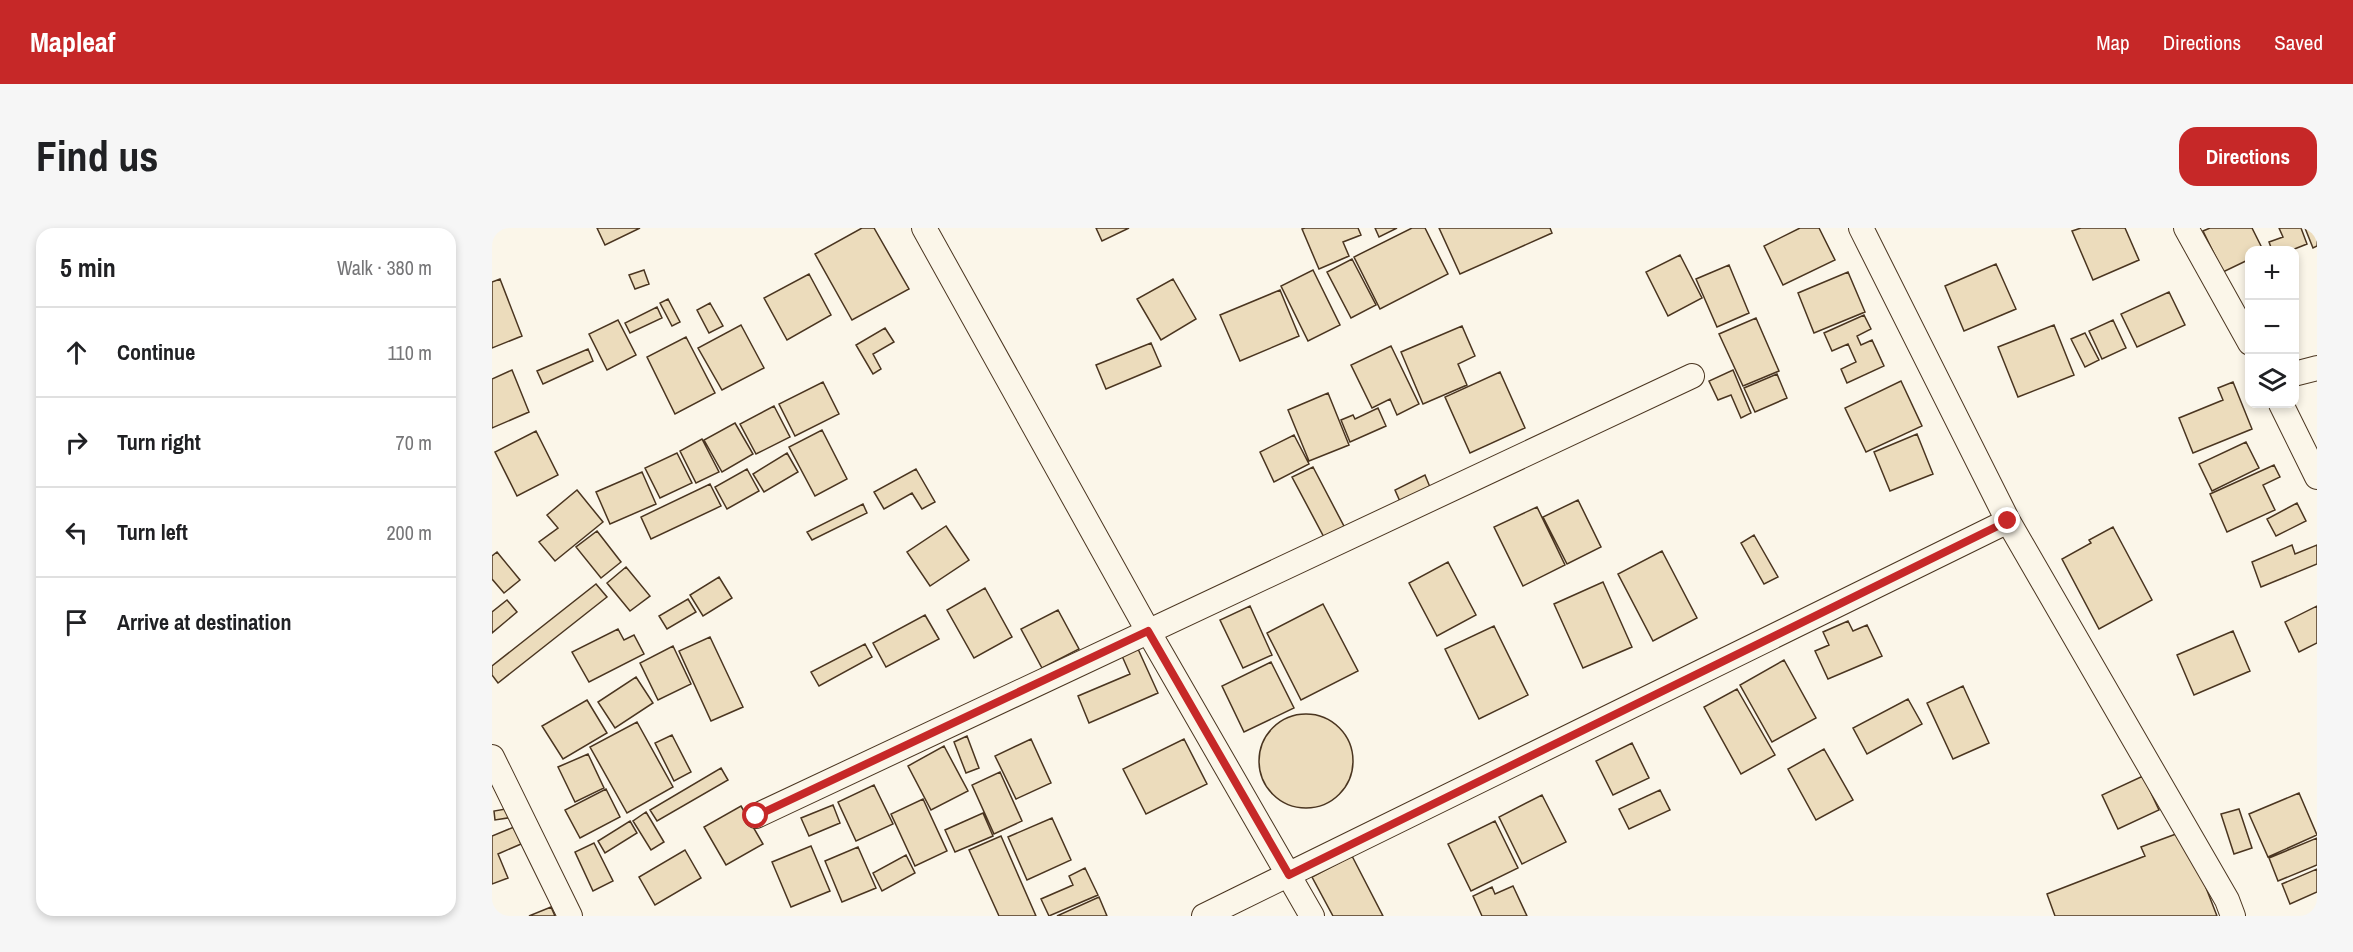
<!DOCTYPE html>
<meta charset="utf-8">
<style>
body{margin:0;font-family:"Archivo Narrow",sans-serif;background:#f6f6f6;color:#202124}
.controls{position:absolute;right:18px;top:18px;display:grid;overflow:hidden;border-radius:12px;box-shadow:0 3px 9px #0003}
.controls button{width:54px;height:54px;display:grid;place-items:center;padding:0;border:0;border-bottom:2px solid #e0e0e0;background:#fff;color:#202124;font:30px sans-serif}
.stop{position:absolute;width:18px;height:18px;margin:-14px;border:4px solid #c62828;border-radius:50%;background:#fff}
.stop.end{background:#c62828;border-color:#fff;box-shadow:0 2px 6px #0008}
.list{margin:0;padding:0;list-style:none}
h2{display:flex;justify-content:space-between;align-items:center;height:78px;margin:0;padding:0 24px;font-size:26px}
h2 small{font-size:20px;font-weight:400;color:#757577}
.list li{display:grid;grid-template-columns:39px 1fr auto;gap:18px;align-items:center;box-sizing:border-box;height:90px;padding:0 24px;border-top:2px solid #e0e0e0}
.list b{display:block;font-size:22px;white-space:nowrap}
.list em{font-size:20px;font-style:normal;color:#757577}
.icon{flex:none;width:33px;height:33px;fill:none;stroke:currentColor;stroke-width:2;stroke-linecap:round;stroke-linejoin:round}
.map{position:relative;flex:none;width:1825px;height:688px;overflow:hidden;border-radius:18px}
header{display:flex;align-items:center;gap:36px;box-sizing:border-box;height:84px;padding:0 30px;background:#c62828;color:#fff}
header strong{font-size:28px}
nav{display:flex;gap:33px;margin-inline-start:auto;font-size:21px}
.intro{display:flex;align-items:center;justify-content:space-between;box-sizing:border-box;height:144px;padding:0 36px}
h1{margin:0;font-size:42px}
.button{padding:15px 27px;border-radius:18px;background:#c62828;color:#fff;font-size:21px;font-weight:700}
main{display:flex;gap:36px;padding:0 36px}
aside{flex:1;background:#fff;border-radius:18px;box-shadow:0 3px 9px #0003}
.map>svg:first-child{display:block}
</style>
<header>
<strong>Mapleaf</strong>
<nav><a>Map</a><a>Directions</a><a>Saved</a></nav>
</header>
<div class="intro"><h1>Find us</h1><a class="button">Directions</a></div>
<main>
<aside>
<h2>5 min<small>Walk · 380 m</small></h2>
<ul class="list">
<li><svg class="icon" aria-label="ahead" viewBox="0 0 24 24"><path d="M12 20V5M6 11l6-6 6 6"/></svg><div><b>Continue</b></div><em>110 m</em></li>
<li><svg class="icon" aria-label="right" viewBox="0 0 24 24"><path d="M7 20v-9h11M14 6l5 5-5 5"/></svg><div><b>Turn right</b></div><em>70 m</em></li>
<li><svg class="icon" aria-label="left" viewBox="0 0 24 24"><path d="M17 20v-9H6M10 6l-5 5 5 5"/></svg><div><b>Turn left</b></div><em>200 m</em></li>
<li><svg class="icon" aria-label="arrive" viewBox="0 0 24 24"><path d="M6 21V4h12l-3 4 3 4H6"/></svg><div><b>Arrive at destination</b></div></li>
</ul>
</aside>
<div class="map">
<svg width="1825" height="688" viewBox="0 0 1825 688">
<rect width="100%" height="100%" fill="#fbf6e9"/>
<path fill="#ecdcbc" stroke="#4a3520" stroke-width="1.5" d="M105,0H148L113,17Z
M370,0H382L417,61L360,92L323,26Z
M604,0H637L610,13Z
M813,0H866L869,7L851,14L857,28L827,41L810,1Z
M883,0H905L887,9Z
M920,0H933L956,46L888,81L862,29Z
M947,0H1058L1060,5L968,46Z
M1308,0H1327L1343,32L1291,57L1272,18Z
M1589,0H1633L1647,32L1601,52L1580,3Z
M1718,0H1760L1771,22H1758V31L1731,44L1711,3Z
M1787,0H1809L1815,16L1800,22H1780L1777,14L1791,9Z
M1813,0H1825V18L1821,20Z
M1188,27L1210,70L1176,88L1154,44Z
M860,31L884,77L859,90L835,44Z
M1504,36L1524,81L1472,103L1453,58Z
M1237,37L1257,85L1225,99L1204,51Z
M152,42L157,56L143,61L137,47Z
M821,42L848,97L816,113L789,58Z
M1356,44L1373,84L1322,105L1306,65Z
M317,46L339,87L295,112L272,70Z
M8,51L30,108L0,120V54Z
M681,51L704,91L669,112L645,71Z
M788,62L807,108L748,133L728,87Z
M1677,64L1693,97L1645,119L1629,86Z
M176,71L188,94L180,98L168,75Z
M218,75L231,98L217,105L205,82Z
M165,79L170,90L138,105L133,95Z
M1372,87L1379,101L1365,108L1369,117L1380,112L1392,138L1355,155L1349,141L1364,134L1356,116L1340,123L1332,105Z
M1264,90L1287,143L1251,158L1227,106Z
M126,92L144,127L115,142L97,106Z
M1621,92L1634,120L1610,131L1597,103Z
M249,97L272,140L230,162L206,120Z
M1562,97L1582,147L1526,169L1506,119Z
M970,98L983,128L966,136L975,157L931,176L909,124Z
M393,100L402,114L381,126L389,141L381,146L364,117Z
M1593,105L1607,132L1593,139L1579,111Z
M194,109L223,165L183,186L155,129Z
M659,115L669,138L614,161L604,137Z
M899,118L927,176L905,187L898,171L880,180L859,137Z
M96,121L101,133L51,156L45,143Z
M20,142L37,184L0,200V151Z
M1241,142L1259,185L1249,190L1239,167L1226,172L1217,153Z
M1008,144L1033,200L978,225L953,169Z
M1285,146L1295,170L1263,184L1252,160Z
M1409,153L1430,198L1374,224L1353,180Z
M331,154L347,186L303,208L287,176Z
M1741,154L1760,201L1701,225L1687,190L1731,172L1726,160Z
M836,165L857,217L817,233L796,182Z
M282,178L298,209L264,226L248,196Z
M886,180L894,198L858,214L849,192L861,187L863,191Z
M243,195L261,226L230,244L212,212Z
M330,202L355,251L323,268L297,219Z
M44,203L66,247L25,268L3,224Z
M1425,206L1441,246L1398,263L1382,224Z
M802,207L817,236L782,254L768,224Z
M210,211L227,244L204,255L188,223Z
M1754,214L1767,240L1720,263L1707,236Z
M185,225L200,255L168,270L153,240Z
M295,225L306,244L272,264L261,246Z
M1782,237L1788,249L1771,257L1783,282L1735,304L1718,266Z
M821,239L854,302L834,313L800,249Z
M255,241L267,263L235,281L223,259Z
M424,241L443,274L430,281L420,265L392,281L382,264Z
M150,244L164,276L118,296L104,264Z
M933,247L940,264L910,278L903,262Z
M218,256L229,278L159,311L149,289Z
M85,262L111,294L63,333L47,314L66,300L55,287Z
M1086,272L1109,319L1075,336L1051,289Z
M1805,275L1814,293L1784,308L1775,291Z
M371,276L375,285L320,312L315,304Z
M1045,279L1073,337L1031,358L1002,299Z
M454,298L477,332L438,358L415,324Z
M1621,299L1660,372L1607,401L1570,331L1599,315L1597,312Z
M105,303L129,334L109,350L84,319Z
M1262,307L1286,349L1272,356L1249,315Z
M1800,317L1803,326L1825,317V336L1769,359L1760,334Z
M1170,323L1205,390L1161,413L1126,346Z
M5,324L28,352L12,365L0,351V328Z
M956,334L984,387L945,408L917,355Z
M134,339L158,368L138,383L115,355Z
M227,349L240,370L211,388L198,367Z
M1111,354L1140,419L1091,440L1062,376Z
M104,356L115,369L6,455L0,447V438Z
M493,360L520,409L482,430L455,382Z
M196,371L204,384L175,401L167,388Z
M15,372L25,384L0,405V384Z
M831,376L866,443L809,472L775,405Z
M758,378L780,427L751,440L728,392Z
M1825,378V415L1807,424L1793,394Z
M566,382L587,421L550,440L529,401Z
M433,387L447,411L394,439L381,415Z
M1356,393L1361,403L1375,397L1390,428L1336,451L1323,423L1337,417L1331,404Z
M1002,398L1036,467L987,491L953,421Z
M126,401L132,412L142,407L152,426L97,454L80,424Z
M1741,403L1758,443L1702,467L1685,427Z
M218,409L251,479L219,493L187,423Z
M373,416L380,429L327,458L319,444Z
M181,418L199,456L166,472L148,435Z
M646,421L666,465L597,495L586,468L638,446L630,428Z
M1292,432L1324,490L1280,514L1248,457Z
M779,434L802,480L752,504L730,458Z
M144,449L161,475L123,500L106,474Z
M1471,458L1497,515L1461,531L1435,475Z
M1245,461L1283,527L1249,546L1212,479Z
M1416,471L1430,496L1375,526L1361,500Z
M95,472L115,505L71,531L50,498Z
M767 533a47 47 0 1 1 94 0a47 47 0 1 1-94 0Z
M145,494L181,559L135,585L98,519Z
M180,507L199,544L182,553L163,515Z
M475,508L487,540L474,545L462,514Z
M539,511L559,555L524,571L503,528Z
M692,511L715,556L654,586L631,541Z
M1140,515L1157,550L1121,567L1104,533Z
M452,518L476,563L439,582L416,538Z
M1332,521L1361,572L1324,592L1296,541Z
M96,526L112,560L83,574L66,539Z
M229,540L236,552L165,593L158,582Z
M508,544L530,593L502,606L480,557Z
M1651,548L1667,582L1626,601L1610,567Z
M382,557L401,596L364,613L346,574Z
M114,561L128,589L88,610L73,582Z
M1168,562L1178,582L1137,601L1127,581Z
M1807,565L1825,607L1776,629L1757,586Z
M1050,567L1074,614L1030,636L1007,589Z
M431,571L455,623L423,638L399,586Z
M341,577L348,595L317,608L309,590Z
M249,578L271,616L234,637L212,599Z
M20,580L22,589L3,592L2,583Z
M1747,581L1760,620L1742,626L1729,586Z
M154,584L172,614L159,622L141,593Z
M491,585L501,608L463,624L453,602Z
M560,590L579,632L535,652L516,609Z
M138,593L145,605L113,625L106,613Z
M1003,593L1026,640L979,663L956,616Z
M22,599L29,616L6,626L16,650L0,656V608Z
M1692,603L1725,688H1563L1555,666L1653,628L1649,619Z
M509,608L544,688H507L477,622Z
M1825,610V637L1786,653L1777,630Z
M102,615L121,653L101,663L83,624Z
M319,618L338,663L299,679L280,634Z
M366,619L384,660L350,674L333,633Z
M193,622L209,650L163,677L147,649Z
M414,627L423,645L390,663L381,645Z
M860,628L891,688H841L820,649Z
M593,640L606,667L557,688L549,671L581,657L577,648Z
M1825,641V664L1798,676L1790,656Z
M1021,658L1035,688H990L981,668L1000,659L1003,666Z
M607,669L615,688H565Z
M59,679L63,688H37Z"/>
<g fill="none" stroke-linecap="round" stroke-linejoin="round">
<g stroke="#4a3520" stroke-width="26">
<path id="street" d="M432,0L656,403L820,688
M1369,0L1516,293L1735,672L1741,688
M1694,0L1758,115
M1802,146L1825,140
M1789,176L1825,249
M0,529L78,688
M264,588L1200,148
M712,688L1516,293"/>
</g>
<use href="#street" stroke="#fbf6e9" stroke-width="24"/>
</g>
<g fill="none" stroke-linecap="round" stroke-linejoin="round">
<path stroke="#c62828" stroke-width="8" d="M264,588L656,403L797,647L1516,293"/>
</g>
</svg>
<div class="controls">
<button>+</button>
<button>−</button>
<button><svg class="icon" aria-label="layers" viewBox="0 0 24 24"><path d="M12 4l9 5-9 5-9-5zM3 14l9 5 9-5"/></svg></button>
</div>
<div class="stop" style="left:264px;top:588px"></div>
<div class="stop end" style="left:1516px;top:293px"></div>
</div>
</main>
